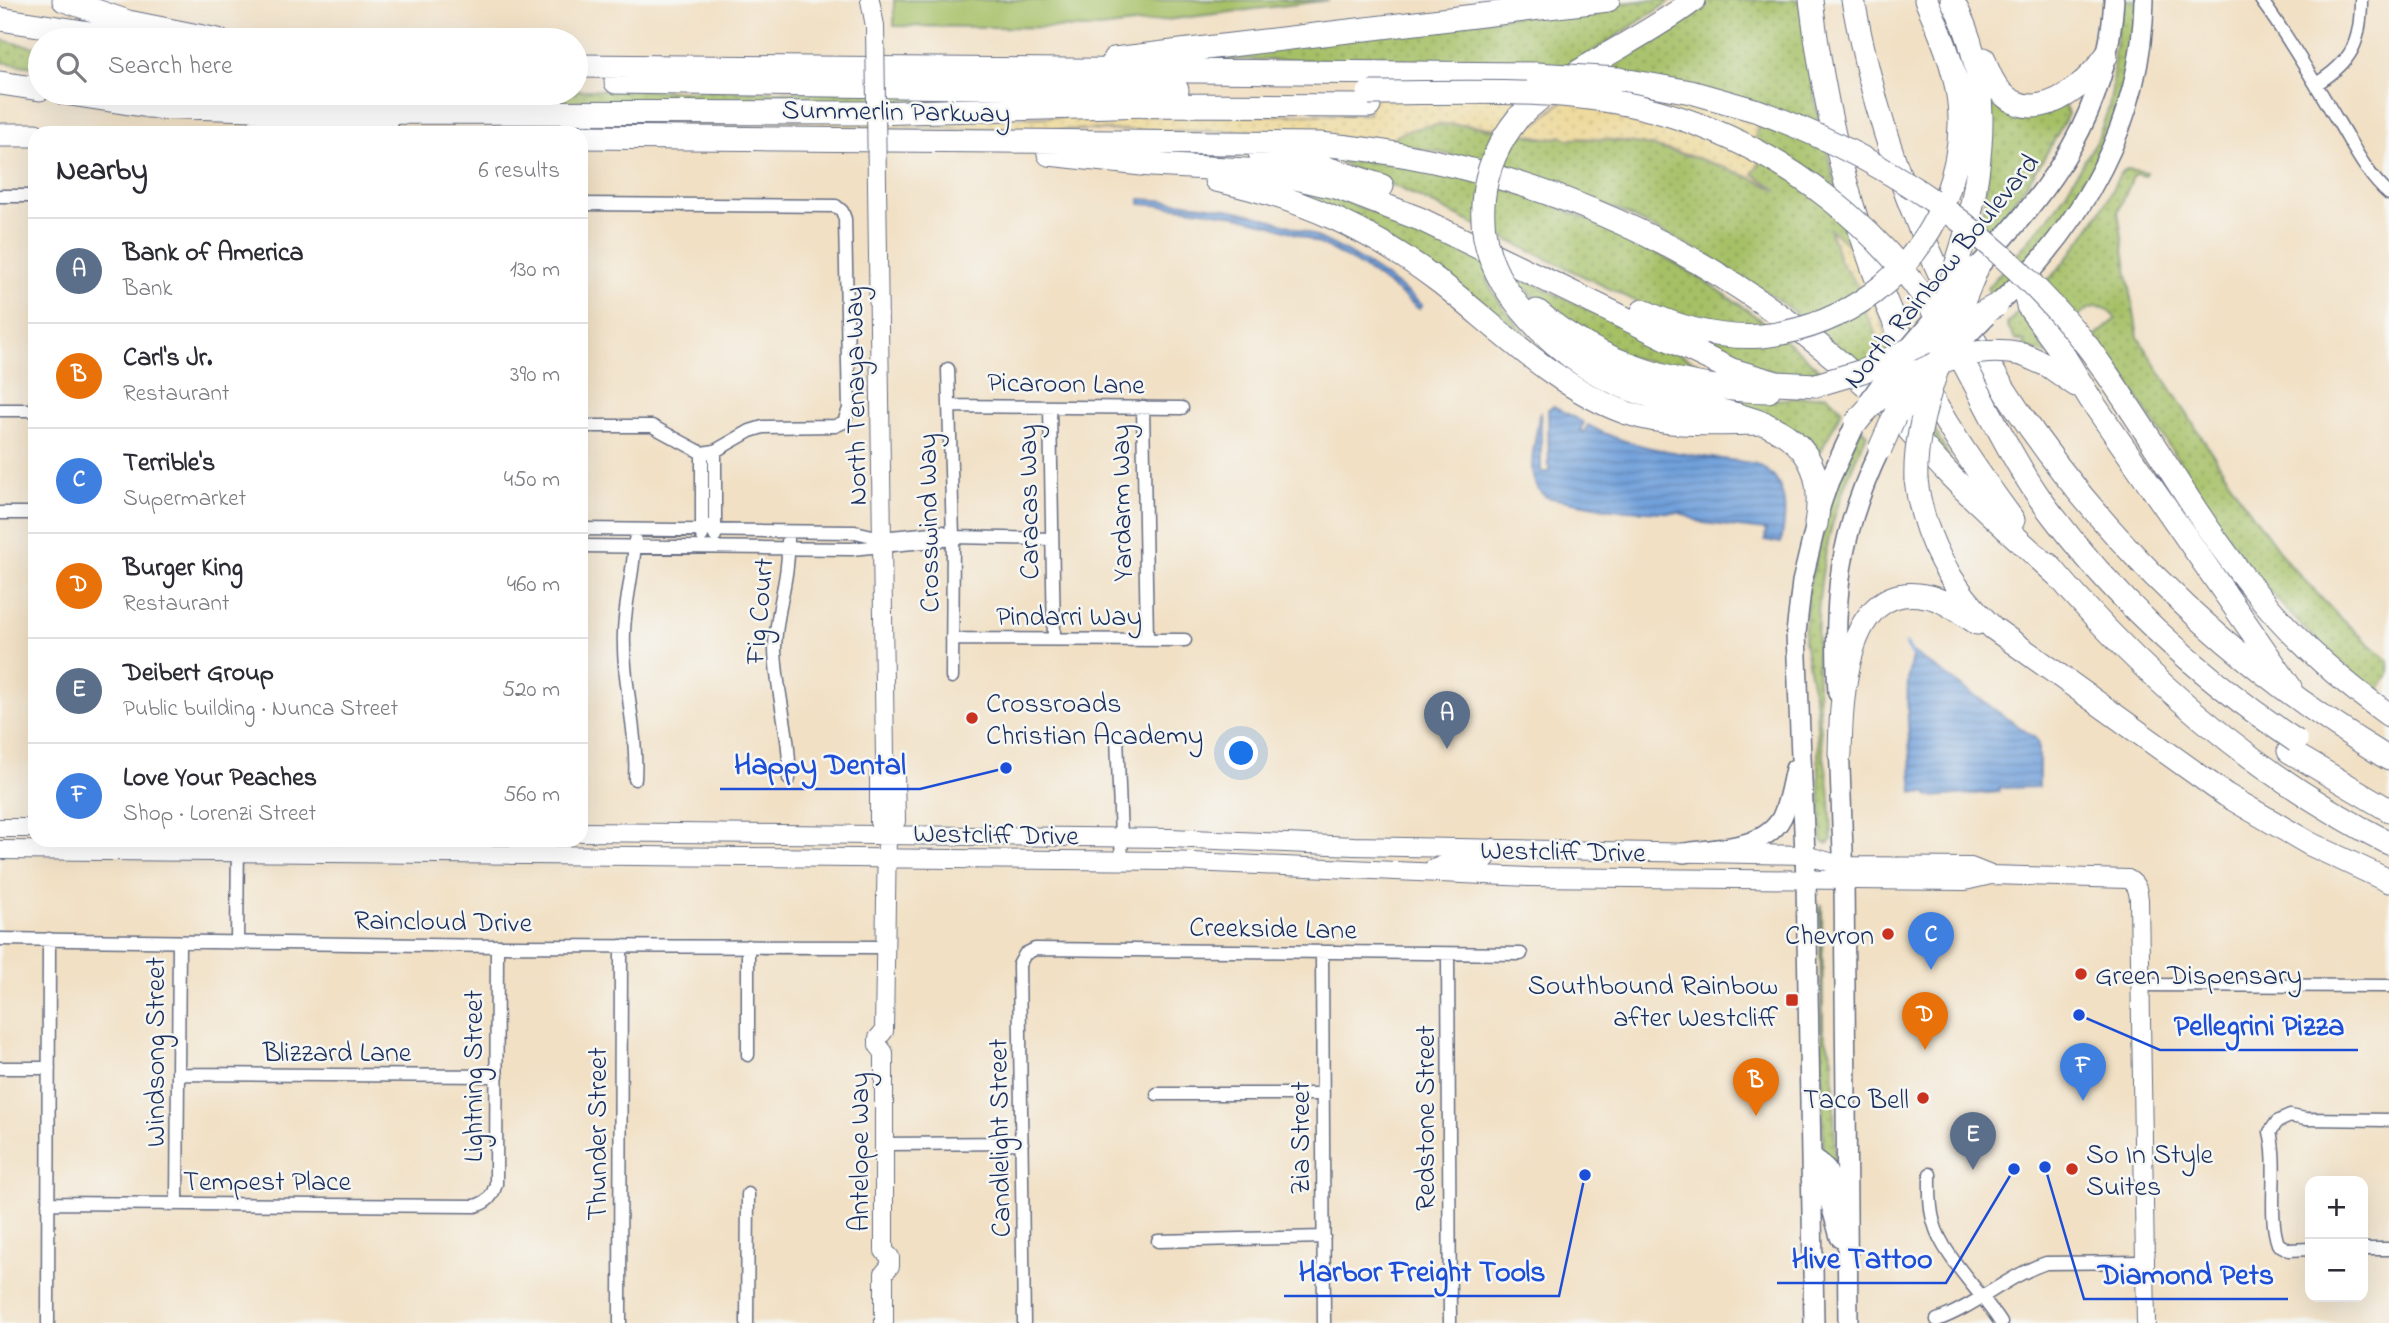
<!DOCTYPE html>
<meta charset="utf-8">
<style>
body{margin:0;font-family:"Indie Flower",sans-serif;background:#f7f7f7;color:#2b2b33}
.controls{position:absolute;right:21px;bottom:21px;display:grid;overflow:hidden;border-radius:14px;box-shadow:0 7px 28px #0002}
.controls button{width:63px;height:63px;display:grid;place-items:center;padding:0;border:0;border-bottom:2px solid #e1e1e2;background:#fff;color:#2b2b33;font:35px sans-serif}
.you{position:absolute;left:1242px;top:754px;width:24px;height:24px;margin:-18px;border:5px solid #fff;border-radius:50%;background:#1a73e8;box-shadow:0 0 0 10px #1a73e833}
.badge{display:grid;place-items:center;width:46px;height:46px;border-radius:50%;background:#b45309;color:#fff;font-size:23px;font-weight:700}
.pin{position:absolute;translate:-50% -58px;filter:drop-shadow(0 2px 4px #0008)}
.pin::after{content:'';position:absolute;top:37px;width:24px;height:21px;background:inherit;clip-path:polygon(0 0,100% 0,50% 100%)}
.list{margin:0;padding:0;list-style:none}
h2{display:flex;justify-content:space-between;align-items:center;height:91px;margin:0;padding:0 28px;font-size:30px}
h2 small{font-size:23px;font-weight:400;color:#7c7c81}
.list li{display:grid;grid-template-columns:46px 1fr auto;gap:21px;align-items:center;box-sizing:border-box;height:105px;padding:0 28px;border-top:2px solid #e1e1e2}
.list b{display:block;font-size:26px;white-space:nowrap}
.list p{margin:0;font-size:23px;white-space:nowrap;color:#7c7c81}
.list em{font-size:23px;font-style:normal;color:#7c7c81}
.icon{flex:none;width:38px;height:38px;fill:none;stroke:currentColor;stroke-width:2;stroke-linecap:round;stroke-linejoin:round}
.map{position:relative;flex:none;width:2389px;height:1323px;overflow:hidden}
.search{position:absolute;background:#fff;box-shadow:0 7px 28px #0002;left:28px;top:28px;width:560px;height:77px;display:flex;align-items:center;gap:18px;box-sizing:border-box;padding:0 24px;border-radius:38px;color:#7c7c81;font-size:26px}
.panel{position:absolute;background:#fff;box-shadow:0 7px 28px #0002;left:28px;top:126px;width:560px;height:721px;border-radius:21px}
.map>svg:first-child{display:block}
</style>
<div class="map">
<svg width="2389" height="1323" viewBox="0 0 2389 1323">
<defs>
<pattern id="grass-dots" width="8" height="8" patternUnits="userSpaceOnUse" patternTransform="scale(1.75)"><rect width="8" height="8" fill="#a6c066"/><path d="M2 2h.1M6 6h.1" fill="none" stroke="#869c57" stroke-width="1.8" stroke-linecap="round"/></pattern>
<pattern id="sand-dots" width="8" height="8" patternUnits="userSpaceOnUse" patternTransform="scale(1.75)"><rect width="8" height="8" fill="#eeda9e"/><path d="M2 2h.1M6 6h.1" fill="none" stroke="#ccbb8a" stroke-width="1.8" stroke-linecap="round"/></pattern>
<pattern id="water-rules" width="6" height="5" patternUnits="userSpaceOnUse" patternTransform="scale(1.75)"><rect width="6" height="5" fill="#71a0da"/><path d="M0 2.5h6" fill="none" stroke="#5c83b4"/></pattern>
</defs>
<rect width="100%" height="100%" fill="#f6f6f2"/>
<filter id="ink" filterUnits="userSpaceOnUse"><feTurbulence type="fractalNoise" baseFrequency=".0143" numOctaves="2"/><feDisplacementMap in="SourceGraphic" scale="14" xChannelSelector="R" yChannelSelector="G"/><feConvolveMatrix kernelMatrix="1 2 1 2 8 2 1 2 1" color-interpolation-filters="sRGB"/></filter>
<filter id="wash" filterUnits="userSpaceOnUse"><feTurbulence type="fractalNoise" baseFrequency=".00686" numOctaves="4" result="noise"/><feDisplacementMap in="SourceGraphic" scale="28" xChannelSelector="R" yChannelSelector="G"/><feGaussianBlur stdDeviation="1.57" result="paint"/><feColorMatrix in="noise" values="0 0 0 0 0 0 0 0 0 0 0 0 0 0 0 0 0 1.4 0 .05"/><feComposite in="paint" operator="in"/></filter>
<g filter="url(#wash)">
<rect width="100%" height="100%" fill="#f1e0c4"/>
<path fill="url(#grass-dots)" stroke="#607862" stroke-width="2" d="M1648,0H1672L1561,72L1544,63L1161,59Z
M1711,0H1800C1808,85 1830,168 1854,250L1830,230L1840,262L1864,294L1881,340L1887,335L1952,464L1836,345L1774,297L1697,250L1620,211L1475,160L1389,142C1421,111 1480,128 1520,133C1527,134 1534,138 1541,138C1548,138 1556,136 1563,136L1567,139C1634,135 1711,159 1772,187L1753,174L1754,142L1759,121L1603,66Z
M2121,0H2138L2136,23L2122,101L2081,196L2034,259L1992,297L1987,288L2055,210L2098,138L2109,107L2112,90L2114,54Z
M0,40L40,48V68L0,62Z
M576,90L1023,93L1127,97L893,107L482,105L262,98L219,93H576Z
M1992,94L2065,105L2068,114C2047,157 2023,194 1990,228L1981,221L1987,181Z
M1332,158C1377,162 1424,167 1469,179C1602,213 1724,280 1824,374L1799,377L1732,363L1650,308L1399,188L1353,169Z
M2127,169L2147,172L2145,176L2136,174L2133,177L2118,212L2138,337L2242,500L2285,559L2338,616L2389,661V674L2377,693C2323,650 2275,603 2234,546L2117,366L2095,337L2116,319C2096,290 2075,320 2059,335L2044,285C2068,259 2089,231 2107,200C2113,190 2117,173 2127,169Z
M1270,183L1336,198L1434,235L1737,382L1629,357L1542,306L1528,290L1486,279C1518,342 1580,383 1644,407L1623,405Z
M2019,311L2052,355L2024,347L2025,342L2015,340L2007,324Z
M1587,353L1773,400L1827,395L1842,410L1821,451L1814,455L1666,393Z
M1861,428L1867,434C1815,538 1812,620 1821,734C1822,752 1827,769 1829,787C1831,804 1831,822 1832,840L1827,844L1822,840L1816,706L1804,641L1807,594L1835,485Z
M1822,904L1823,1030L1833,1059L1836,1201L1823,1156L1820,909Z"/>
<path fill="url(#sand-dots)" stroke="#84847e" stroke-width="2" d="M1369,81L1545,83L1507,116L1536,124L1582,84L1642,91L1759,121L1754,142L1767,149L1753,174L1778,190C1715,160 1637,135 1567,139L1563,136C1550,140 1538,137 1525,134C1488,126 1419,114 1389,142L1267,132L634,125L711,120L1369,114Z
M1830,229L1854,250L1887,335L1880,340L1864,311V294L1840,262Z"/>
<path fill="#a6c066" stroke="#607862" stroke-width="2" d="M894,0H1330L1100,28L894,26Z"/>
<path fill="url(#water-rules)" stroke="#46689c" stroke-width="2" d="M1140,199C1255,205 1333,230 1422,305L1419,309C1331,235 1253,210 1140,204Z
M1554,406L1584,423L1580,430L1584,432L1588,425C1637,453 1701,455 1756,464C1789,479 1787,512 1781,543L1765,540L1766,530L1703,523L1680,513L1611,509L1546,497C1521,480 1537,440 1539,415L1541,413V472H1549L1548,409Z
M1914,653L2035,738L2039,746V787L2000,788L1999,792L1930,797L1926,793L1913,792C1911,760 1901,679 1914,653Z"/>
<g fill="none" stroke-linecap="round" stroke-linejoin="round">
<path stroke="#71a0da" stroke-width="3.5" d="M1906,644L1914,658"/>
</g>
</g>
<g filter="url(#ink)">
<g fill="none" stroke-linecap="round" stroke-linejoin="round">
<g stroke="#666d82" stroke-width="15">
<path id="street" d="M2261,0C2290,39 2314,82 2339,123C2354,148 2367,175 2389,194
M2316,84C2352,62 2361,42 2361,0
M0,196H35
M581,204L836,206L842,211L845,219L849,409L844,422L835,426L763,427L750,431L715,451L702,453L652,426H581
M948,369L953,537L952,677
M950,406L1182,408
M1050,407L1054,639
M1143,407L1147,640
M0,410H35
M0,513H35
M581,529L855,532L881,538L943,532L953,537
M702,536V453
M715,536V451
M635,540C634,571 625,601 624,632C622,682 638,729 635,779
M788,541C790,577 775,613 775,649C776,693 791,735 789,779
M581,546L851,549L944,540L953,537L1052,539
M952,639L1185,640
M1117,737L1122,861
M0,939L497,946L885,947
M237,943L238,840
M748,946V1055
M1322,952L1324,1323
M1448,954L1450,1323
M2140,985L2389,986
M0,1068H49
M178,1074L497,1076
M1157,1094H1323
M884,1144L1022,1143
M1930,1174C1930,1190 1929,1207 1934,1223C1942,1255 1982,1293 2001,1323
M48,1203L475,1206C488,1202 492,1197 496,1184L497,946
M177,1204L179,942
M1158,1241L1324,1237
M2310,1249L2289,1250L2278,1244C2267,1213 2279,1167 2270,1132L2277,1122L2290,1116L2306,1119L2389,1120
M2363,1249H2389
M1937,1320C1976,1306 2007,1276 2046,1263L2144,1262
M48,1323L49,939
M620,1323L621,946
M747,1323L748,1194
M1024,1323L1019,965L1025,954L1035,949L1521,954"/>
</g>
<g stroke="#666d82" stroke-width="20">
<path id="secondary" d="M870,0L875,26
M877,184L885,757V766L879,774V822L887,835L884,1031L878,1038V1045L884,1053V1251L890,1257V1266L884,1273V1323
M885,766L895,774L896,821L887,835
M0,828H35
M581,832L1170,838L1354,846L1805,855L1844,866L1971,867L1991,875
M0,850L1170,861L1529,877L1965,881L1991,875L2128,879C2137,884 2138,890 2139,900L2146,1323
M1433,869L1452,862L1486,859L1493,848"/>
</g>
<g stroke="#666d82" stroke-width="22">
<path id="primary" d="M1977,268C2053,185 2107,117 2114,0
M1997,305C2084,224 2142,122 2144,0
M1838,693C1833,597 1838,537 1880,449
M1839,740L1844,880L1848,1323
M1684,853C1716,848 1765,850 1782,817C1789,802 1791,785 1795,769
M1811,1157C1837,1170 1826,1182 1831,1205C1834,1216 1837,1226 1840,1237
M1814,1323L1806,880L1796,633L1802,582L1820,507L1829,481L1856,423"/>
</g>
<g stroke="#666d82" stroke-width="25">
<path id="highway" d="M64,0L128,22L218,40
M1811,0C1826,125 1857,249 1913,362C1940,418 1976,470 2013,520
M1853,0C1872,106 1906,208 1955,305
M1926,0C1958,71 1974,123 1945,199
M1952,0C1993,74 1984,157 1965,237
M0,19L135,40
M1114,59L1608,0
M1984,59C2007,137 2072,105 2106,56
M576,66L1536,74
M1618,79L1691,92L1758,111
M616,82L1177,90
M0,83L40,89
M64,93L162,108
M147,106L366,112L873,113L1148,105L1369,106
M1518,118C1567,69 1638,43 1694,0
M261,122L389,133
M0,135H35
M581,137L1320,144C1529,163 1711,245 1867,386C1896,412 1919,443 1946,471C1981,508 2021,541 2058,576
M1260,153L1326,168L1382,186
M1049,154L1151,165L1265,171L1339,188L1420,219L1732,370L1777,383L1816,385
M1216,180C1301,198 1372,230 1441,283C1498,328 1558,389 1627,413C1672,428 1719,423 1764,423
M2029,275L2025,293L2028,306L2061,351L2091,400L2290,687
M1503,284C1532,329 1573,365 1622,386C1699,420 1837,398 1816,524
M1537,311C1598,364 1688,390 1768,391
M1643,311C1681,329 1720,339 1762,336
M1973,338C2073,513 2216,655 2389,759
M2088,347C2148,428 2195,520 2260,597C2297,642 2341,681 2389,715
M2022,354L2049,366L2076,385
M1916,480C1923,537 1951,589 1993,628L2226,795L2310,844L2389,881
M2049,565C2144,678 2258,776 2389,843
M2289,751L2389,810
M1840,754C1841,702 1844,580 1925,596C1944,599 1961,613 1977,623"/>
</g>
<use href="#street" stroke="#fff" stroke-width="12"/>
<use href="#secondary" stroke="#fff" stroke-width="18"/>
<use href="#primary" stroke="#fff" stroke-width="19"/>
<use href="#highway" stroke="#fff" stroke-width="23"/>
<g stroke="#666d82" stroke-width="20" stroke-linecap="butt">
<path id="secondary-bridge" d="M875,26L877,184"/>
</g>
<g stroke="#666d82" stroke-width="22" stroke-linecap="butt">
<path id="primary-bridge" d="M1869,401L1893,367L1946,305
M1903,412L1940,363L1986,316"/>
</g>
<g stroke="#666d82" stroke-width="25" stroke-linecap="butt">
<path id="highway-bridge" d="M1536,74L1618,79
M1369,93C1469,93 1573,85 1670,115C1784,150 1885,228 1946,331C1978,386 2004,447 2041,500C2110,594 2199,676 2296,741
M1758,111C1893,161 1998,235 2088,347
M1503,284C1470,229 1479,166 1518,118
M1943,308L1965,237
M1952,329L1997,305
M1762,336C1845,327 1913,277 1945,199
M1816,385L1863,371L1928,341
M1856,423C1890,377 1964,341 2022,354
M1880,449L1914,372
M1916,480C1913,414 1952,329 1977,268"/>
</g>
<use href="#secondary-bridge" stroke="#fff" stroke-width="18"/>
<use href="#primary-bridge" stroke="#fff" stroke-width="19"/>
<use href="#highway-bridge" stroke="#fff" stroke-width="23"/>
</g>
</g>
<g fill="#c8321e" stroke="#f6f6f2" stroke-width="2.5">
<circle cx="972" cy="718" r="7"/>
<circle cx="1888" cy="934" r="7"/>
<circle cx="2081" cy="974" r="7"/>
<rect x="1785" y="993" width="14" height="14" rx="3.5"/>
<circle cx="1923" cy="1098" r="7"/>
<circle cx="2072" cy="1169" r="7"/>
</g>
<g text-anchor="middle" stroke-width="5" stroke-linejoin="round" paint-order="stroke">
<g font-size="28" fill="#1b2f5e" stroke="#f6f6f2">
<text transform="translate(896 110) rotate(1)" y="10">Summerlin Parkway</text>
<text transform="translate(1940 270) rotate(-51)" y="10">North Rainbow Boulevard</text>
<text transform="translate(1066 382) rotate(1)" y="10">Picaroon Lane</text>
<text transform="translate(854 396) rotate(-91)" y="10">North Tenaya Way</text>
<text transform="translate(1027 502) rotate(-91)" y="10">Caracas Way</text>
<text transform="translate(1120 503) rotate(-91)" y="10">Yardarm Way</text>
<text transform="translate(927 523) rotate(-91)" y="10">Crosswind Way</text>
<text transform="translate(758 611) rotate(-85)" y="10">Fig Court</text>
<text x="1069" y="625">Pindarri Way</text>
<text transform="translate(996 833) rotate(1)" y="10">Westcliff Drive</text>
<text transform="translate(1563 850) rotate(1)" y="10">Westcliff Drive</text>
<text transform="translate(443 920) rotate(1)" y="10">Raincloud Drive</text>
<text transform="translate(1273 927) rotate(1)" y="10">Creekside Lane</text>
<text x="337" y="1061">Blizzard Lane</text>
<text transform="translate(154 1052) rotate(-90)" y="10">Windsong Street</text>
<text transform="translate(472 1076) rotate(-90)" y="10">Lightning Street</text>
<text transform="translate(1424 1118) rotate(-90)" y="10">Redstone Street</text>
<text transform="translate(596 1134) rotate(-90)" y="10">Thunder Street</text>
<text transform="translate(998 1138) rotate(-91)" y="10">Candlelight Street</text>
<text transform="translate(1299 1138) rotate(-90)" y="10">Zia Street</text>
<text transform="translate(858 1152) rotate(-90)" y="10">Antelope Way</text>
<text x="267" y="1190">Tempest Place</text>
</g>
<g font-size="28" fill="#1b2f5e" stroke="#f6f6f2" text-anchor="start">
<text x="986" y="712">Crossroads<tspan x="986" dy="32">Christian Academy</tspan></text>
<text x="1874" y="944" text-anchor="end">Chevron</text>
<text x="2095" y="984">Green Dispensary</text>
<text x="1778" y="994" text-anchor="end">Southbound Rainbow<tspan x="1778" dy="32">after Westcliff</tspan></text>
<text x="1909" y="1108" text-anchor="end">Taco Bell</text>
<text x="2086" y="1163">So In Style<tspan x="2086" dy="32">Suites</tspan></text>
</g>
</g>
<path fill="none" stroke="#1d4ed8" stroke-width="2.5" d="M1006 768L920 789H720M2079 1015L2160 1050H2358M2014 1169L1946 1283H1777M1585 1175L1559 1296H1284M2045 1167L2084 1299H2288"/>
<g fill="#1d4ed8" stroke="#f6f6f2" stroke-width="2.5">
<circle cx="1006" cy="768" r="7"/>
<circle cx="2079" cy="1015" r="7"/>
<circle cx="2014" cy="1169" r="7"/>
<circle cx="1585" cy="1175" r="7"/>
<circle cx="2045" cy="1167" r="7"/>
</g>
<g font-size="30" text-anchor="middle" font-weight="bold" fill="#1d4ed8" stroke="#f6f6f2" stroke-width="5" stroke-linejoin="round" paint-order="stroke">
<text x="820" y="774">Happy Dental</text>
<text x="2259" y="1035">Pellegrini Pizza</text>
<text x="1862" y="1268">Hive Tattoo</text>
<text x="1422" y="1281">Harbor Freight Tools</text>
<text x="2186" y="1284">Diamond Pets</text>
</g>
</svg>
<div class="controls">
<button>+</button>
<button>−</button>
</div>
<div class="you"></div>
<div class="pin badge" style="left:1447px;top:749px;background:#5c6f8a">A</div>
<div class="pin badge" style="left:1756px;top:1116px;background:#e8710a">B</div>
<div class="pin badge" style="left:1931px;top:970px;background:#3f7fe0">C</div>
<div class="pin badge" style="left:1925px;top:1050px;background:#e8710a">D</div>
<div class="pin badge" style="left:1973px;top:1170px;background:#5c6f8a">E</div>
<div class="pin badge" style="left:2083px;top:1101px;background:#3f7fe0">F</div>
<div class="search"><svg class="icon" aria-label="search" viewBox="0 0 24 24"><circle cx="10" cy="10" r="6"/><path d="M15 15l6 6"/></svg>Search here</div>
<section class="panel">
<h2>Nearby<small>6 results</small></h2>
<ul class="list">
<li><span class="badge" style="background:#5c6f8a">A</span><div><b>Bank of America</b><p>Bank</p></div><em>130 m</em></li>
<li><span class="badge" style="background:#e8710a">B</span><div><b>Carl's Jr.</b><p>Restaurant</p></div><em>390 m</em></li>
<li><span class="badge" style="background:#3f7fe0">C</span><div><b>Terrible's</b><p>Supermarket</p></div><em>450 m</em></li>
<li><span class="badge" style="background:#e8710a">D</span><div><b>Burger King</b><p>Restaurant</p></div><em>460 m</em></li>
<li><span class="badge" style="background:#5c6f8a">E</span><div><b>Deibert Group</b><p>Public building · Nunca Street</p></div><em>520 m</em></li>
<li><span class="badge" style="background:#3f7fe0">F</span><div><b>Love Your Peaches</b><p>Shop · Lorenzi Street</p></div><em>560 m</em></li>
</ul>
</section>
</div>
